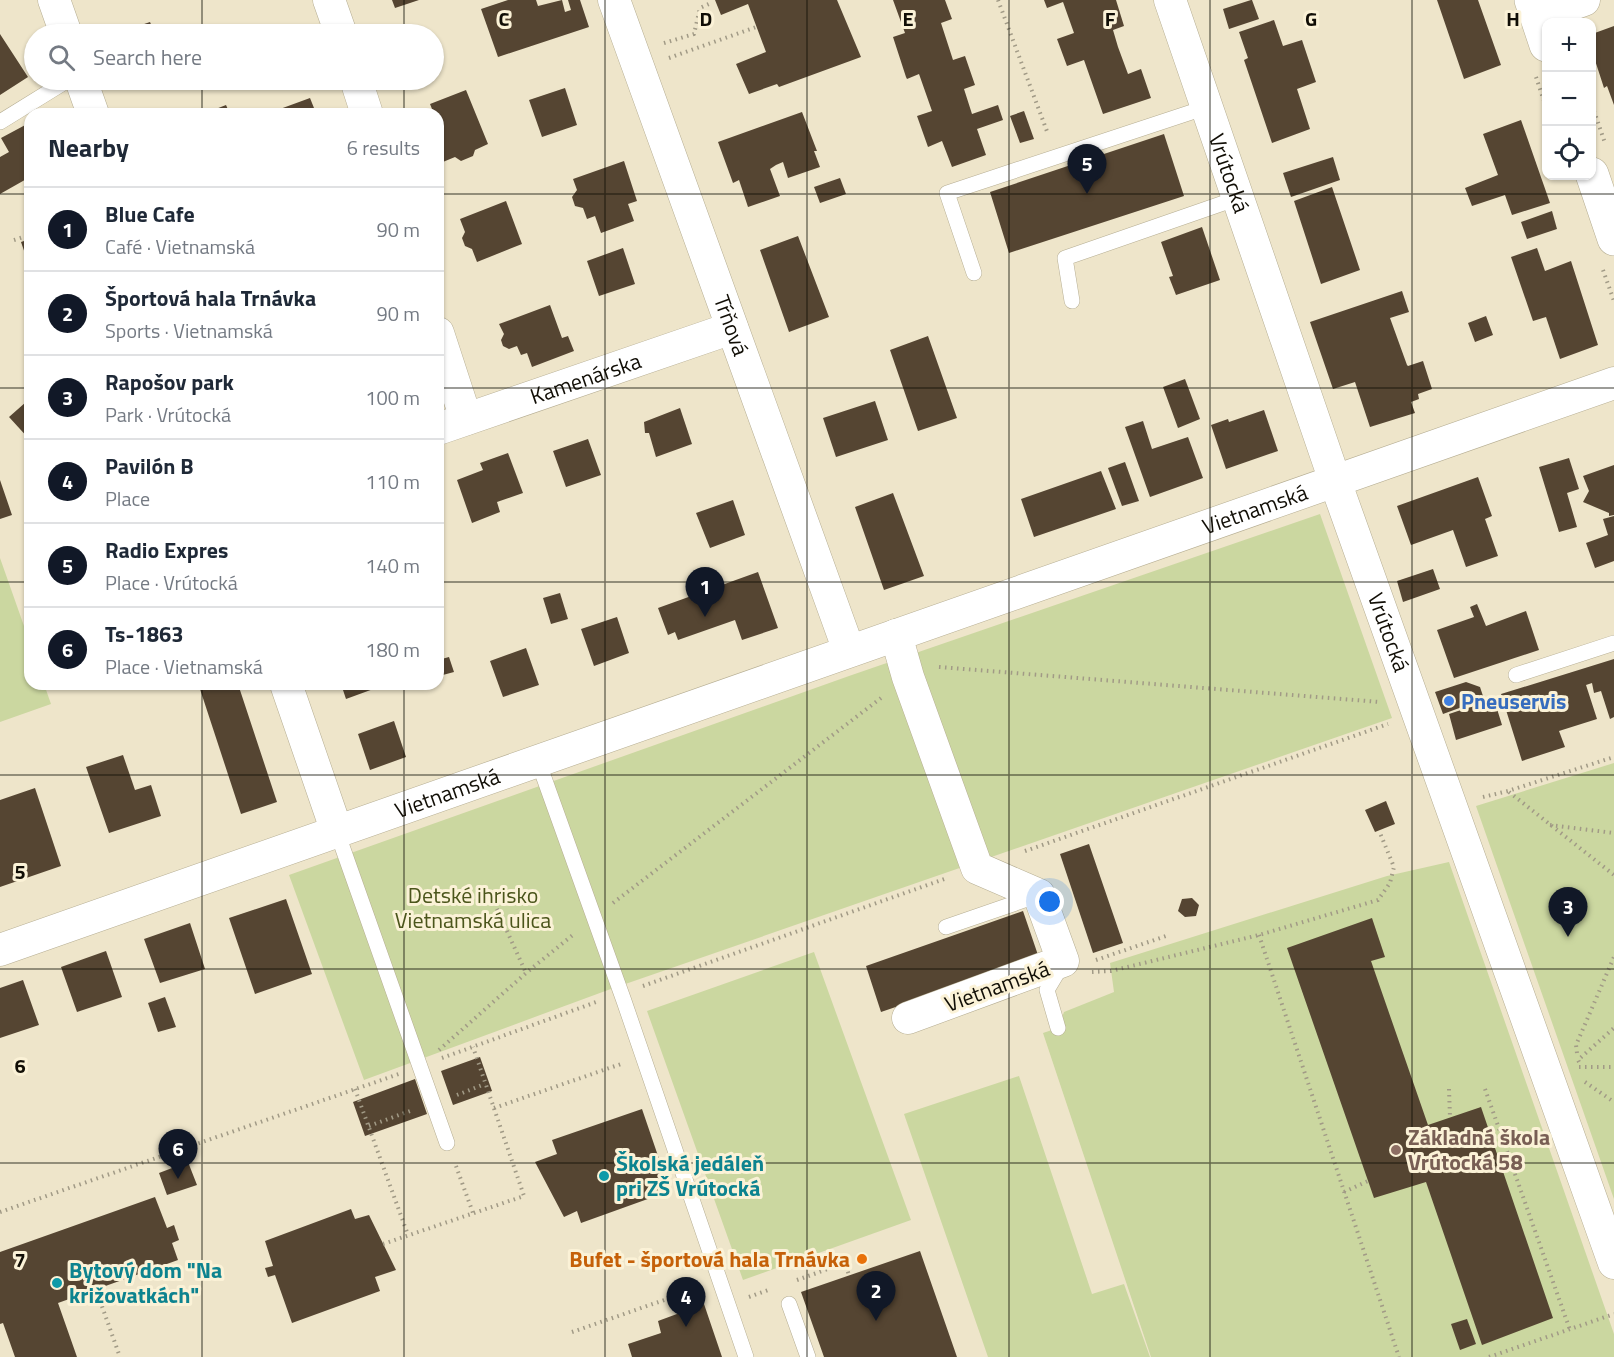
<!DOCTYPE html>
<meta charset="utf-8">
<style>
body{margin:0;font-family:"Titillium Web",sans-serif;background:#f2f2f3;color:#1f2937}
.controls{position:absolute;right:18px;top:18px;display:grid;overflow:hidden;border-radius:12px;box-shadow:0 2px 4px #0004}
.controls button{width:54px;height:54px;display:grid;place-items:center;padding:0;border:0;border-bottom:2px solid #e0e1e3;background:#fff;color:#1f2937;font:30px sans-serif}
.you{position:absolute;left:1050px;top:902px;width:21px;height:21px;margin:-15px;border:4px solid #fff;border-radius:50%;background:#1a73e8;box-shadow:0 0 0 9px #1a73e833}
.badge{display:grid;place-items:center;width:39px;height:39px;border-radius:50%;background:#111827;color:#fff;font-size:20px;font-weight:700}
.pin{position:absolute;translate:-50% -50px;filter:drop-shadow(0 2px 3px #0008)}
.pin::after{content:'';position:absolute;top:32px;width:21px;height:18px;background:inherit;clip-path:polygon(0 0,100% 0,50% 100%)}
.list{margin:0;padding:0;list-style:none}
h2{display:flex;justify-content:space-between;align-items:center;height:78px;margin:0;padding:0 24px;font-size:26px}
h2 small{font-size:20px;font-weight:400;color:#747a83}
.list li{display:grid;grid-template-columns:39px 1fr auto;gap:18px;align-items:center;box-sizing:border-box;height:84px;padding:0 24px;border-top:2px solid #e0e1e3}
.list b{display:block;font-size:22px;white-space:nowrap}
.list p{margin:0;font-size:20px;white-space:nowrap;color:#747a83}
.list em{font-size:20px;font-style:normal;color:#747a83}
.icon{flex:none;width:33px;height:33px;fill:none;stroke:currentColor;stroke-width:2;stroke-linecap:round;stroke-linejoin:round}
.map{position:relative;flex:none;width:1614px;height:1357px;overflow:hidden}
.search{position:absolute;background:#fff;box-shadow:0 2px 4px #0004;left:24px;top:24px;width:420px;height:66px;display:flex;align-items:center;gap:15px;box-sizing:border-box;padding:0 21px;border-radius:33px;color:#747a83;font-size:22px}
.panel{position:absolute;background:#fff;box-shadow:0 2px 4px #0004;left:24px;top:108px;width:420px;height:582px;border-radius:18px}
.map>svg:first-child{display:block}
</style>
<div class="map">
<svg width="1614" height="1357" viewBox="0 0 1614 1357">
<rect width="100%" height="100%" fill="#eee5ca"/>
<path fill="#cbd7a0" d="M1320,514L1392,718L608,990L364,1080L289,875L849,676Z
M0,558L30,643V684H44L51,704L0,722Z
M1614,763V1199L1476,806Z
M1449,862L1614,1334V1357H1151L1043,1033L1058,1028L1064,1012L1114,992L1110,963L1387,876Z
M814,952L911,1220L743,1280L647,1011Z
M1019,1076L1092,1294L1124,1284L1150,1357H988L904,1114Z"/>
<path fill="#554532" d="M392,0H419L395,8Z
M508,0H536L538,6L562,0L565,12L571,10L568,0H580L589,27L498,57L481,9Z
M715,0H837L861,57L779,87L777,84L749,94L736,64L766,52L748,4L721,15Z
M893,0H945L952,19L941,23L953,60L965,56L975,85L964,89L972,114L998,105L1003,120L977,129L986,155L952,167L942,141L928,147L917,116L932,111L919,74L907,79L906,77L893,37L905,33Z
M1044,0H1116L1124,26L1113,30L1118,47L1128,74L1141,69L1151,98L1103,114L1084,60L1067,66L1057,39L1074,33L1063,2L1047,8Z
M1251,0H1252L1259,19L1229,29L1223,9Z
M1437,0H1478L1501,65L1464,79Z
M1274,20L1283,46L1302,40L1316,82L1297,89L1310,129L1272,143L1244,60L1248,58L1239,32Z
M150,22L155,34H115Z
M1614,26V105L1607,86L1604,88L1592,51V34Z
M0,34L28,77L0,95Z
M565,88L577,125L542,137L529,100Z
M466,90L488,144L475,150L473,156L461,161L455,157L438,164V114H434L430,104Z
M310,98L316,113L282,114L280,109Z
M226,105L230,114H203Z
M1024,111L1034,139L1020,143L1010,116Z
M802,112L817,151H814L820,167L788,178L783,162L776,165L770,169L780,196L748,207L739,180L733,183L718,142Z
M1521,120L1550,203L1512,215L1505,195L1472,206L1465,188L1498,175L1483,134Z
M29,123L30,177L0,194V157L9,152L1,138Z
M1164,134L1184,196L1009,253L990,192Z
M1333,157L1340,180L1291,197L1283,173Z
M624,161L637,201L628,204L634,221L601,233L595,216L587,219L583,208L575,206L572,197L577,190L573,179Z
M840,178L846,194L820,203L814,187Z
M1332,187L1360,270L1321,284L1294,201Z
M506,201L522,244L477,262L472,249L465,246L462,238L465,232L460,219Z
M1552,211L1557,229L1527,239L1521,222Z
M1202,227L1220,280L1176,295L1169,277L1173,276L1161,242Z
M798,236L829,317L789,332L760,250Z
M30,239V268L21,242Z
M623,248L635,284L599,296L587,261Z
M1537,248L1545,271L1571,261L1598,345L1560,359L1546,317L1533,321L1511,257Z
M1402,291L1409,312L1390,318L1407,365L1408,366L1423,361L1432,389L1418,394L1419,399L1411,402L1415,413L1370,427L1355,382L1333,389L1310,322Z
M550,305L562,338L568,336L574,351L532,367L527,353L521,355L517,346L509,349L503,346L501,340L504,334L499,324Z
M1486,316L1493,335L1475,342L1468,323Z
M928,336L957,418L918,431L890,350Z
M1185,379L1200,419L1178,428L1163,387Z
M875,401L888,440L836,457L823,418Z
M26,402L30,406V440L9,417Z
M680,408L692,444L656,457L649,433H645L644,422Z
M1264,410L1278,451L1226,469L1211,425L1228,419L1229,422Z
M1143,421L1152,449L1188,437L1203,478L1150,497L1125,427Z
M588,439L601,475L566,487L553,451Z
M508,453L523,493L497,502L500,512L472,523L457,480L483,470L480,463Z
M1569,458L1579,489L1567,493L1577,527L1559,532L1539,467Z
M1125,462L1139,501L1122,506L1108,468Z
M1614,465V515L1609,516V513L1583,502L1589,491L1583,476Z
M1101,471L1116,509L1034,537L1021,499Z
M1478,477L1492,516L1485,519L1498,556L1466,567L1453,530L1411,545L1397,506Z
M0,480L12,515L0,519Z
M893,493L924,576L884,590L855,507Z
M733,500L745,535L710,548L696,513Z
M1614,516V561L1595,568L1586,543L1608,535L1603,519Z
M1433,569L1440,589L1403,602L1397,581Z
M758,572L778,628L742,640L735,620L678,640L675,632L668,635L658,608Z
M560,593L568,619L551,624L543,598Z
M1477,604L1486,626L1526,611L1539,650L1454,678L1437,630L1474,617L1470,607Z
M617,617L629,653L594,666L581,629Z
M526,648L539,685L503,697L490,661Z
M449,657L454,672L439,676L438,660Z
M1614,659V717L1610,719L1601,691L1594,693L1592,683L1586,685L1597,719L1559,731L1565,747L1522,761L1501,694Z
M1466,682L1480,687L1484,699L1443,714L1435,692Z
M163,684H183L166,690Z
M206,684H238L277,802L241,814L199,686Z
M341,684H387L346,699Z
M1493,696L1502,725L1456,740L1449,714L1485,702L1484,699Z
M394,721L406,757L370,770L358,734Z
M123,755L135,790L151,785L161,816L109,833L86,767Z
M35,788L61,866L0,887V800Z
M1386,801L1395,824L1375,832L1365,810Z
M1089,844L1123,943L1093,953L1060,854Z
M1192,898L1199,905L1196,916L1185,917L1178,911L1182,899Z
M286,899L312,974L255,994L229,918Z
M1023,911L1039,958L881,1012L866,966Z
M1372,918L1385,957L1371,961L1428,1125L1481,1107L1553,1318L1482,1345L1426,1182L1374,1198L1287,948Z
M190,923L205,969L160,983L144,939Z
M106,951L122,997L77,1012L61,967Z
M23,980L39,1025L0,1038V988Z
M165,997L176,1027L158,1032L148,1003Z
M480,1057L492,1091L453,1105L441,1071Z
M415,1079L427,1114L365,1136L353,1102Z
M642,1109L670,1191L581,1223L577,1211L564,1217L535,1162L557,1154L552,1140Z
M188,1162L197,1185L167,1195L159,1173Z
M155,1197L167,1228L174,1225L179,1240L172,1243L178,1260L58,1303L77,1357H15L3,1323L0,1324V1252Z
M351,1209L355,1219L369,1215L396,1270L375,1277L380,1291L292,1323L275,1275L268,1277L265,1268L273,1266L265,1241Z
M920,1251L957,1357H824L801,1292Z
M704,1304L722,1357H632L628,1344L661,1333L658,1321Z
M1467,1319L1476,1344L1460,1350L1451,1324Z"/>
<g fill="none" stroke-linecap="round" stroke-linejoin="round">
<g stroke="#b5ad92" stroke-width="16">
<path id="service" d="M0,122L68,80
M974,273L947,193L1207,107
M1072,301L1065,258L1238,198
M1516,675L1614,643
M538,761L624,1001L746,1357
M337,832L447,1143
M946,927L1036,896
M1058,1028L1047,990L1062,965
M789,1304L808,1357"/>
</g>
<g stroke="#b5ad92" stroke-width="33">
<g id="minor">
<path d="M54,0L66,34"/>
<path d="M329,0L341,34"/>
<path id="s1" d="M614,0L849,651"/>
<path id="s2" d="M1170,0L1335,481L1614,1263"/>
<path d="M1537,17L1584,0"/>
<path d="M81,80L93,114"/>
<path d="M356,80L367,114"/>
<path d="M438,333L466,419"/>
<path id="s3" d="M438,429L732,328"/>
<path d="M896,635L908,677L977,868L1039,895L1063,961L908,1018"/>
<path d="M286,684L337,832"/>
<path id="s4" d="M0,950L1614,383"/>
</g>
</g>
<g stroke="#b5ad92" stroke-width="34">
<path id="tertiary" d="M1531,0L1546,45
M1592,174L1614,239"/>
</g>
<path stroke="#a19a86" stroke-width="4" stroke-dasharray="1.5 4.5" stroke-linecap="butt" d="M998,0L1048,134
M664,43L694,34L700,8L711,3
M669,58L756,27
M1536,77L1546,107
M1592,105L1605,143
M14,240L30,235
M1603,270L1614,301
M939,667L1380,702
M1509,792L1614,875
M1483,797L1508,791L1614,757
M1550,825L1614,833
M1025,851L1388,724
M492,898L526,973
M613,903L881,698
M1259,935L1399,1357
M1096,960L1166,936
M1092,972L1111,971L1259,935L1378,900L1390,883L1394,867L1380,833
M643,986L947,878
M439,1050L526,973L574,934
M1577,1053L1576,1045L1614,957
M442,1058L599,1001
M1579,1062L1578,1060L1614,1028
M1579,1067H1614
M1585,1082L1614,1102
M355,1089L408,1235
M1449,1089L1450,1117
M1485,1089L1570,1330
M457,1095L485,1084
M494,1108L621,1064
M369,1126L410,1111
M456,1166L473,1213
M1344,1192L1368,1181
M0,1212L399,1074
M383,1244L524,1196L473,1047
M797,1280L845,1263L849,1275
M98,1295L120,1357
M749,1297L768,1290
M572,1332L696,1289
M1489,1357L1614,1314"/>
<use href="#service" stroke="#fff" stroke-width="15"/>
<use href="#minor" stroke="#fff" stroke-width="32"/>
<use href="#tertiary" stroke="#fff" stroke-width="33"/>
</g>
<path fill="none" stroke="#110e06" stroke-width="1.5" stroke-opacity="0.55" d="M202,0V34M404,0V34M605,0V1357M807,0V1357M1009,0V1357M1210,0V1357M1412,0V1357M202,80V114M404,80V114M0,194H30M438,194H1614M0,388H30M438,388H1614M0,582H30M438,582H1614M202,684V1357M404,684V1357M0,775H1614M0,969H1614M0,1163H1614"/>
<circle fill="#3f7fe0" stroke="#fbf2d7" stroke-width="2" cx="1449" cy="701" r="6"/>
<circle fill="#8d6e63" stroke="#fbf2d7" stroke-width="2" cx="1396" cy="1150" r="6"/>
<g fill="#0f9aa8" stroke="#fbf2d7" stroke-width="2">
<circle cx="604" cy="1176" r="6"/>
<circle cx="57" cy="1283" r="6"/>
</g>
<circle fill="#e8710a" stroke="#fbf2d7" stroke-width="2" cx="862" cy="1259" r="6"/>
<g text-anchor="middle" stroke-width="6" stroke-linejoin="round" paint-order="stroke">
<g font-size="22" fill="#110e06" stroke="#fbf2d7">
<text dy="8" stroke="none"><textPath href="#s2" startOffset="183">Vrútocká</textPath></text>
<text dy="8" stroke="none"><textPath href="#s1" startOffset="346">Tŕňová</textPath></text>
<text dy="8" stroke="none"><textPath href="#s3" startOffset="156">Kamenárska</textPath></text>
<text dy="8" stroke="none"><textPath href="#s4" startOffset="1330">Vietnamská</textPath></text>
<text dy="8" stroke="none"><textPath href="#s2" startOffset="669">Vrútocká</textPath></text>
<text dy="8" stroke="none"><textPath href="#s4" startOffset="474">Vietnamská</textPath></text>
<text transform="translate(997 986) rotate(-20)" y="8">Vietnamská</text>
</g>
<g font-size="22" font-weight="bold" fill="#366cbe" stroke="#fbf2d7" text-anchor="start">
<text x="1461" y="709">Pneuservis</text>
</g>
<g font-size="22" fill="#4b551b" stroke="#fbf2d7">
<text x="473" y="903">Detské ihrisko<tspan x="473" dy="25">Vietnamská ulica</tspan></text>
</g>
<g font-size="22" font-weight="bold" fill="#785e54" stroke="#fbf2d7" text-anchor="start">
<text x="1408" y="1145">Základná škola<tspan x="1408" dy="25">Vrútocká 58</tspan></text>
</g>
<g font-size="22" font-weight="bold" fill="#0d838f" stroke="#fbf2d7" text-anchor="start">
<text x="616" y="1171">Školská jedáleň<tspan x="616" dy="25">pri ZŠ Vrútocká</tspan></text>
<text x="69" y="1278">Bytový dom "Na<tspan x="69" dy="25">križovatkách"</tspan></text>
</g>
<g font-size="22" font-weight="bold" fill="#c56008" stroke="#fbf2d7" text-anchor="end">
<text x="850" y="1267">Bufet - športová hala Trnávka</text>
</g>
</g>
<g font-size="20" text-anchor="middle" font-weight="bold" fill="#110e06" stroke="#fbf2d7" stroke-width="6" stroke-linejoin="round" paint-order="stroke">
<text x="504" y="26">C</text>
<text x="706" y="26">D</text>
<text x="908" y="26">E</text>
<text x="1110" y="26">F</text>
<text x="1311" y="26">G</text>
<text x="1513" y="26">H</text>
<text x="20" y="879">5</text>
<text x="20" y="1073">6</text>
<text x="20" y="1267">7</text>
</g>
</svg>
<div class="controls">
<button>+</button>
<button>−</button>
<button><svg class="icon" aria-label="locate" viewBox="0 0 24 24"><circle cx="12" cy="12" r="6"/><path d="M12 2v4M12 18v4M2 12h4M18 12h4"/></svg></button>
</div>
<div class="you"></div>
<div class="pin badge" style="left:705px;top:617px">1</div>
<div class="pin badge" style="left:876px;top:1321px">2</div>
<div class="pin badge" style="left:1568px;top:937px">3</div>
<div class="pin badge" style="left:686px;top:1327px">4</div>
<div class="pin badge" style="left:1087px;top:194px">5</div>
<div class="pin badge" style="left:178px;top:1179px">6</div>
<div class="search"><svg class="icon" aria-label="search" viewBox="0 0 24 24"><circle cx="10" cy="10" r="6"/><path d="M15 15l6 6"/></svg>Search here</div>
<section class="panel">
<h2>Nearby<small>6 results</small></h2>
<ul class="list">
<li><span class="badge">1</span><div><b>Blue Cafe</b><p>Café · Vietnamská</p></div><em>90 m</em></li>
<li><span class="badge">2</span><div><b>Športová hala Trnávka</b><p>Sports · Vietnamská</p></div><em>90 m</em></li>
<li><span class="badge">3</span><div><b>Rapošov park</b><p>Park · Vrútocká</p></div><em>100 m</em></li>
<li><span class="badge">4</span><div><b>Pavilón B</b><p>Place</p></div><em>110 m</em></li>
<li><span class="badge">5</span><div><b>Radio Expres</b><p>Place · Vrútocká</p></div><em>140 m</em></li>
<li><span class="badge">6</span><div><b>Ts-1863</b><p>Place · Vietnamská</p></div><em>180 m</em></li>
</ul>
</section>
</div>
